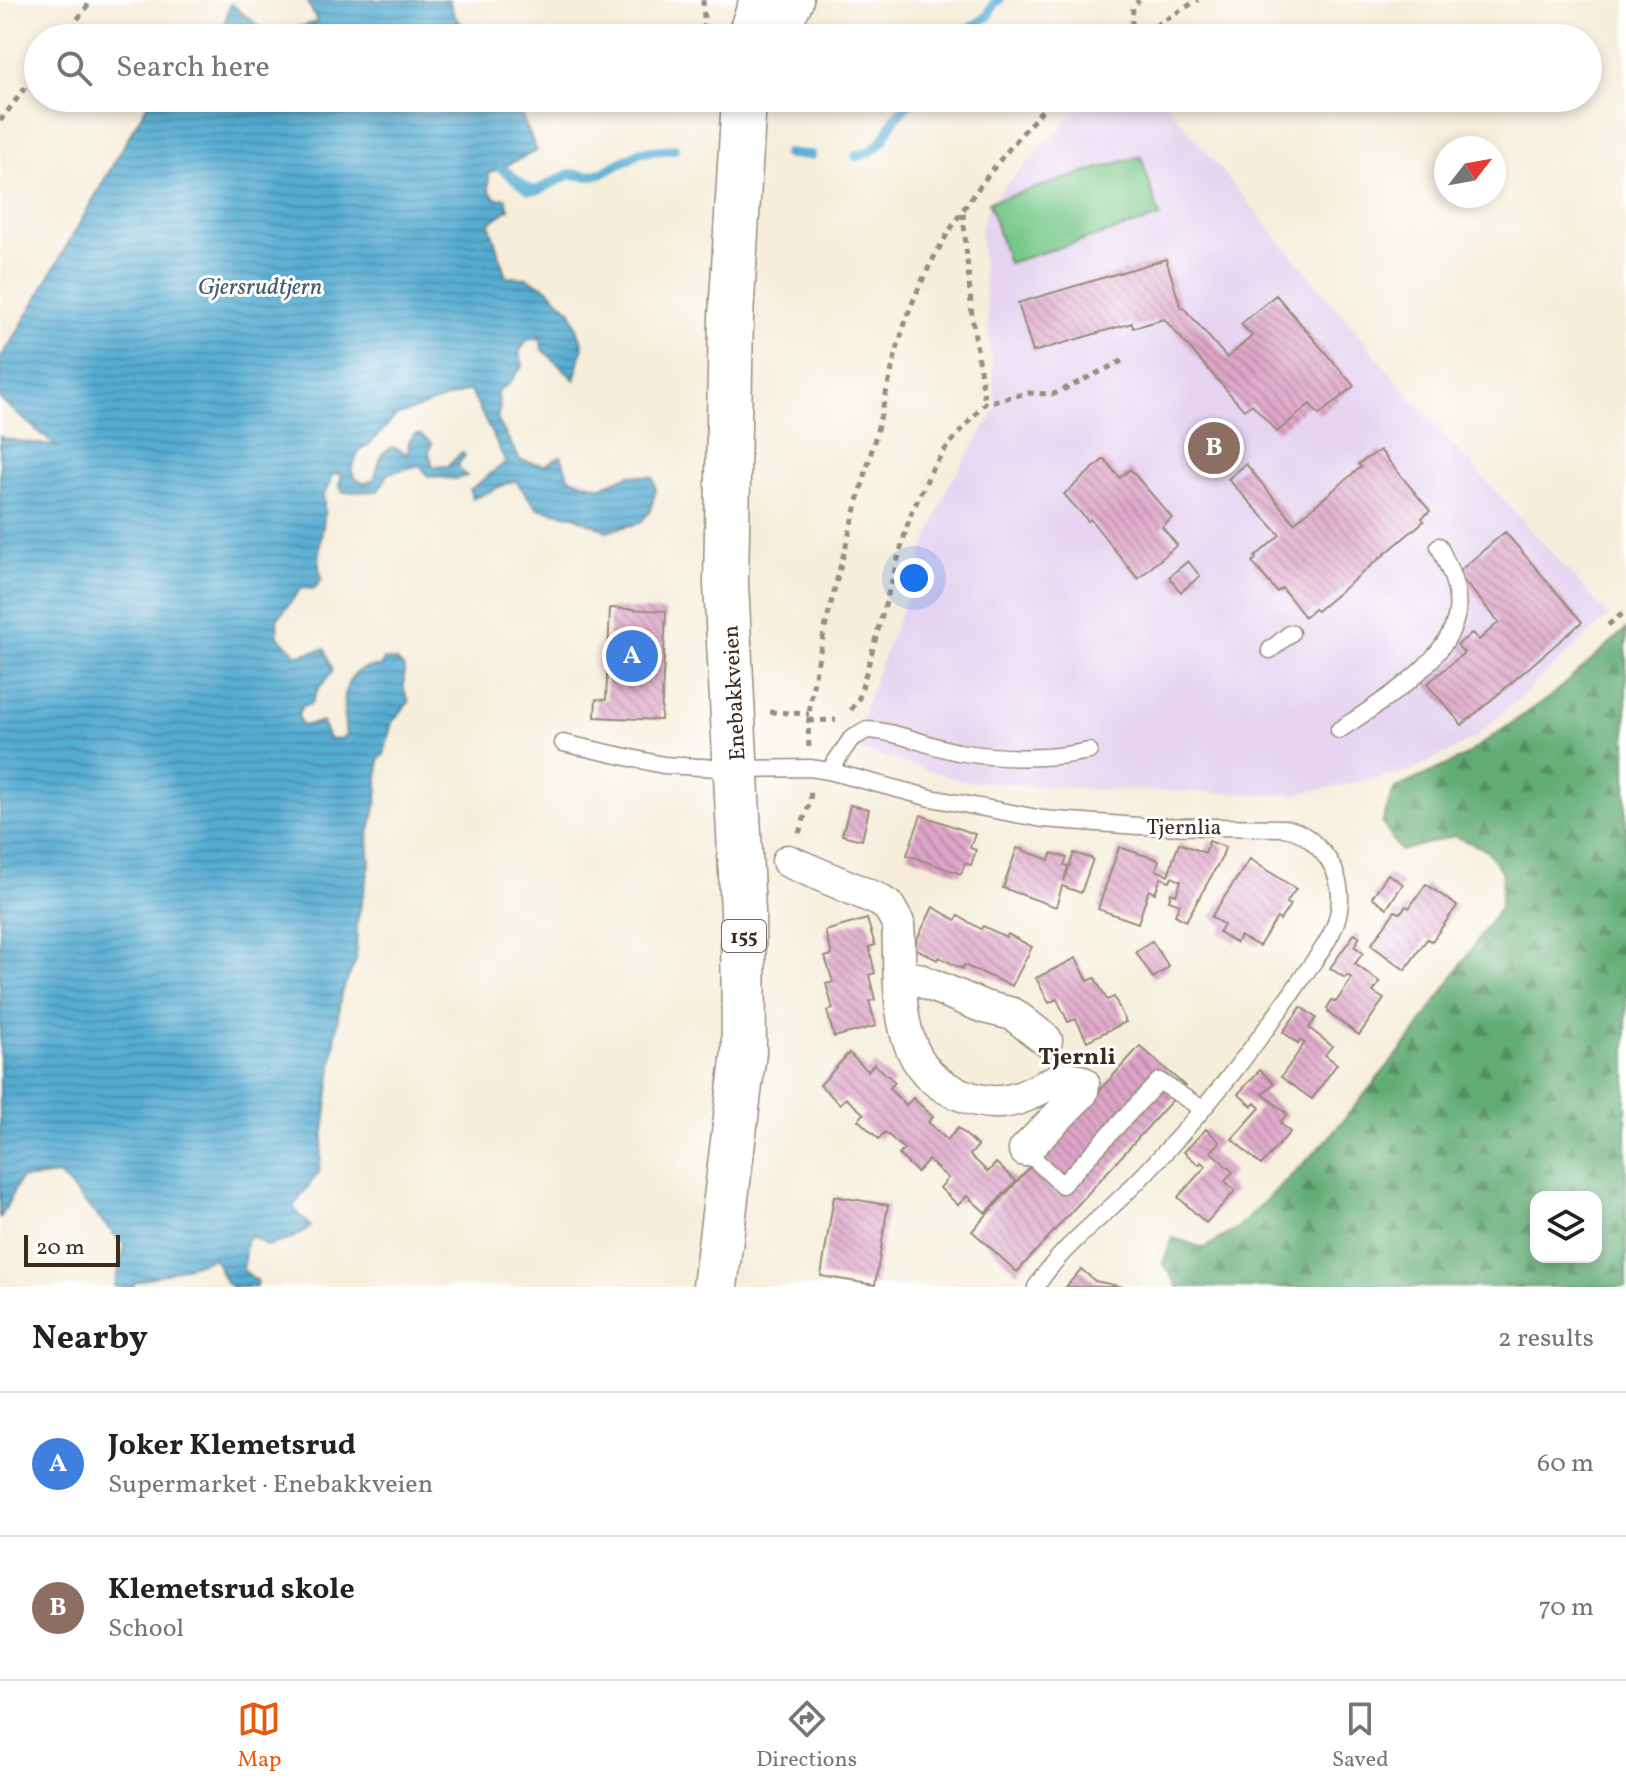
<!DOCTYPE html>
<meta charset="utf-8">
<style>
body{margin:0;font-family:Vollkorn,serif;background:#f2f2f2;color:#222}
.controls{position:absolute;right:24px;bottom:24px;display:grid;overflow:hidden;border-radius:16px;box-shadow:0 4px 12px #0003}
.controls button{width:72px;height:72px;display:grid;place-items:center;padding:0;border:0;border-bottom:2px solid #e0e0e0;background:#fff;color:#222;font:40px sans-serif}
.compass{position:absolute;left:1434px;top:136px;width:72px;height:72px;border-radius:50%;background:#fff;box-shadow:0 4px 12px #0003;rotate:59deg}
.scale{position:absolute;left:24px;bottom:20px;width:96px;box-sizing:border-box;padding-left:8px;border:4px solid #3b2a1e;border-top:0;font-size:22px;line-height:28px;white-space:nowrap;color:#3b2a1e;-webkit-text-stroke:6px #fff;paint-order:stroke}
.you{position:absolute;left:914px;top:578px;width:28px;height:28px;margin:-20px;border:6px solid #fff;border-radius:50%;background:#1a73e8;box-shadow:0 0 0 12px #1a73e833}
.badge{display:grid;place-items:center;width:52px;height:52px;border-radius:50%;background:#ea580c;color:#fff;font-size:26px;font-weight:700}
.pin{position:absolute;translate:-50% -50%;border:4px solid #fff;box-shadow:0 2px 8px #0006}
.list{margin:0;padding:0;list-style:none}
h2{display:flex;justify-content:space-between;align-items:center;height:104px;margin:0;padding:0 32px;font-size:34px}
h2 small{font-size:26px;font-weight:400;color:#767676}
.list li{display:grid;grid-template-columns:52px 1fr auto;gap:24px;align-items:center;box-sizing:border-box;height:144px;padding:0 32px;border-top:2px solid #e0e0e0}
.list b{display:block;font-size:30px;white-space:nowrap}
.list p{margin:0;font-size:26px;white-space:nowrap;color:#767676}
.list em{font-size:26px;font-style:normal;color:#767676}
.icon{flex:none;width:44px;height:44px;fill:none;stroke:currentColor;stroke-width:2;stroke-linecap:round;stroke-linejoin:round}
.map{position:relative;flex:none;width:1626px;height:1287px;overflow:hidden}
.search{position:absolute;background:#fff;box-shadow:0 4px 12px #0003;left:24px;right:24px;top:24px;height:88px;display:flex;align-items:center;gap:20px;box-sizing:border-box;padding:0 28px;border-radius:44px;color:#767676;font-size:30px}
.sheet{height:392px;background:#fff}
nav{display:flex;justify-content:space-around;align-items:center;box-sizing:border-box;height:112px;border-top:2px solid #e0e0e0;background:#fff;font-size:22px;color:#767676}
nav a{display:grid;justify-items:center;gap:4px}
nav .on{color:#ea580c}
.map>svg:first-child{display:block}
</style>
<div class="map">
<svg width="1626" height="1287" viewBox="0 0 1626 1287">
<defs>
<pattern id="forest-firs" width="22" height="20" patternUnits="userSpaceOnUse" patternTransform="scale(2)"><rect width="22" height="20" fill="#62ac75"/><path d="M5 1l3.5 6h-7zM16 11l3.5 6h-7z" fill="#528c5f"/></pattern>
<pattern id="water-rules" width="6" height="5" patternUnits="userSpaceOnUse" patternTransform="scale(2)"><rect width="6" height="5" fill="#55acd2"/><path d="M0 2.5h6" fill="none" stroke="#488caa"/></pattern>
<pattern id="building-back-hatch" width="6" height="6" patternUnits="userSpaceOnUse" patternTransform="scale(2)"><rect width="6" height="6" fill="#dea5c8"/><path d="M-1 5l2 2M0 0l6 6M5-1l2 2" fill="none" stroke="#b587a2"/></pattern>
</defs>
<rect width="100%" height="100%" fill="#fff"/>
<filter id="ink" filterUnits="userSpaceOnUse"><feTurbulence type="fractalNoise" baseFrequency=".0125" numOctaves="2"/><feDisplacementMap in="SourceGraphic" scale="16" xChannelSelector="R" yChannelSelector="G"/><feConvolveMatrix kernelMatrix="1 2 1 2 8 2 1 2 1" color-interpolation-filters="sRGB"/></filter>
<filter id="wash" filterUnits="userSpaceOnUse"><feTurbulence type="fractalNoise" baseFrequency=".006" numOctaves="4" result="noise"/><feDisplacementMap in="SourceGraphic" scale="32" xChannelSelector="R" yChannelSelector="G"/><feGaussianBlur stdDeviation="1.8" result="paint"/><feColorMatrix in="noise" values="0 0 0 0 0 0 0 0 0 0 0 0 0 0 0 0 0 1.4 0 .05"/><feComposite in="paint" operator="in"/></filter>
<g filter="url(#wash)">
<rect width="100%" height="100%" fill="#f6edda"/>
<path fill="#e5d3f0" d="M1089,98H1161L1420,408L1609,616L1475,738L1410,772L1293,795L1094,789L963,781L858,749L865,706L948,487L996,409L980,232L989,203Z"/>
<path fill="url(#forest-firs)" stroke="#4e6b4a" stroke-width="2" fill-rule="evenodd" d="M1626,629V1287H1178L1163,1263L1173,1238L1204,1248L1238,1228L1327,1140L1412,1037L1500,907L1503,874L1487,850L1454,836L1400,851L1382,823L1394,789L1460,759L1551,696ZM1536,1197H1596V1257H1536Z"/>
<path fill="#78c889" stroke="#5a7954" stroke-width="2" d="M1141,156L1160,217L1008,263L989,202Z"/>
<path fill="url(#water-rules)" stroke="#486b78" stroke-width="2" d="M307,0H449L455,17L476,38H219L231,4L270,35L317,22Z
M151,98H514L537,151L489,173V190L496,199L506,198L509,209L489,223L506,277L527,278L547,288L571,311L583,345L575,380L542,349L541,338L527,340L519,352L523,365L509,384L497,391L500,407L497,419L520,460L545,465L561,456L569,478L601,487L629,475L653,477L656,490L650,511L640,523L607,531L574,516L537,508L515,480L472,499L470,490L506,462L470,390L396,416L369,445L360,449L351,470L355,478L364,483L374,480L382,454L393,447L408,454L409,442L415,434H420L432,443L429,452L433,467L448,466L462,452L465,456L459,463V469L467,476L455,479L428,476L420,465L389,473L378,491L343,492L339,485L341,477L338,473L331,476V482L323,495C329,526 312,550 322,579L314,589L301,588L277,620L278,636L297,655L325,649L333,671L318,689L311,704L302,706L298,714L301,726L322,722L329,739H340L346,736C343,707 338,663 381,667L384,659L397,661L404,668V689L409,702L392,722L384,755L379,759L377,801L368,839L370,864L357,922L356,961L341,993L319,1172L293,1207L311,1227L289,1240L267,1246L252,1236L246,1240L243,1270L257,1281L256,1287H233L227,1284L214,1258L134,1283V1287H114L125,1246L59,1175L20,1179L0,1219V436L5,439L57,447L0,399V358L13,340Z"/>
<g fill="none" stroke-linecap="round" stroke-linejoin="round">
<path stroke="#55acd2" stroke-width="10" d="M968,38L971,28L988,16L994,3L999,0
M787,154L811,155
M856,156C878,151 883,141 893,122C898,113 907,105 915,98
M501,168L529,190H538L570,174L589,176L604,172L641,152L674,149"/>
</g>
<g id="blocks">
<path fill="url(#building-back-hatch)" d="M1166,259L1181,308L1183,307L1227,358L1252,336L1241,324L1276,295L1354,386L1319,415L1310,404L1277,432L1252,404L1244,410L1164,319L1133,328L1132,323L1033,352L1018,303Z
M1380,450L1430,511L1422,518L1424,521L1317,611L1314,609L1305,617L1282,588L1277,592L1252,562L1256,559L1255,557L1280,535L1228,479L1246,464L1294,523L1361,467L1358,464Z
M1104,459L1120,478L1130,469L1172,518L1162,527L1177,545L1138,579L1090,519L1088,521L1064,494Z
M1505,532L1582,622L1462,725L1427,684L1464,653L1457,645L1472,633L1479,640L1499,622L1457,573Z
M1188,561L1200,576L1181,592L1169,577Z
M610,608L666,611L661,720L595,717L596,699L606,700Z
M850,805L869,809L862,840L842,835Z
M921,815L975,834L970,848L976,850L971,865L965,863L961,874L907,855Z
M1209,841L1225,847L1222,857L1186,921L1175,915L1180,904L1169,900L1171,893L1176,895L1181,881L1172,877L1170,881L1161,878L1155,893L1149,890L1138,923L1098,909L1119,847L1159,860L1156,870L1168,875L1179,843L1205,853Z
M1017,848L1049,860L1052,853L1067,858L1064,865L1068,866L1064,881L1074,853L1093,859L1081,893L1062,886L1056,907L1003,888Z
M1250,859L1296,889L1286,903L1290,905L1280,920L1277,918L1259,946L1240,936L1236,943L1219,932L1224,925L1211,917Z
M1388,874L1403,884L1387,908L1372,897Z
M1426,884L1457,906L1432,941L1427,939L1405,970L1371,945L1395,911L1400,913L1406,906L1409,908Z
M933,907L956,920L958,916L981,929L983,926L1006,937L1008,934L1032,947L1012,986L964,965L962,969L939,957L937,960L913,947Z
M867,919L875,945L869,947L875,973L869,975L875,1000L869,1001L876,1026L834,1037L827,1011L833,1009L826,984L833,982L825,957L832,955L825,931Z
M1355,933L1360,937L1354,946L1363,953L1355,964L1380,982L1373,992L1384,999L1359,1035L1328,1013L1329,1011L1327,1008L1332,1000L1336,1002L1352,978L1347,975L1345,978L1330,968Z
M1152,941L1169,967L1153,978L1136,952Z
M1076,958L1088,981L1095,978L1107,1000L1114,997L1126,1022L1087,1041L1076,1019L1068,1022L1057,999L1049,1003L1036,978Z
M1301,1007L1316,1018L1309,1028L1332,1046L1325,1055L1337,1064L1312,1099L1281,1077L1305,1043L1300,1040L1298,1043L1283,1032Z
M1140,1046L1185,1086L1017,1272L972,1231Z
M849,1053L868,1071L874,1064L895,1082L889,1089L906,1105L913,1098L933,1117L928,1122L947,1140L958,1128L978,1146L970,1155L988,1172L996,1163L1016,1181L986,1213L967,1196L958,1205L940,1188L948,1178L928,1160L917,1172L899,1155L904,1149L885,1132L879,1139L858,1120L864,1114L846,1098L840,1104L820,1085Z
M1260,1070L1274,1083L1263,1094L1287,1114L1280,1123L1290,1132L1261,1165L1232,1139L1260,1108L1255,1103L1252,1106L1238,1094Z
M1206,1129L1220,1142L1211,1152L1233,1172L1225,1181L1235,1191L1206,1223L1178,1197L1206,1166L1201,1162L1199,1165L1184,1152Z
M834,1196L888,1205L875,1285L821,1276Z
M1081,1269L1095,1281L1123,1287H1066Z"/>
</g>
</g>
<g filter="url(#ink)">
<use href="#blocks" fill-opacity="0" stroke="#988c7c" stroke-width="2"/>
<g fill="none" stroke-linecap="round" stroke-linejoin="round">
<g stroke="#988c7c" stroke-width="19">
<path id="lane" d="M1270,650L1291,633
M1339,730C1377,705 1450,662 1457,612C1460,589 1448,566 1439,546
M563,743L663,765L738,769L810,768L829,771L931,798L1043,819L1138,826L1284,828C1302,831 1312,840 1324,854C1340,873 1344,898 1336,922C1329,944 1311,964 1298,984C1247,1058 1188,1131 1124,1195C1093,1225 1059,1250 1036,1287
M829,771L851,739L867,730C897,731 928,746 958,752C1000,759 1048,760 1089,751
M1025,1150L1062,1185L1159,1081L1201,1108"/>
</g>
<g stroke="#988c7c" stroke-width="35">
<path id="street" d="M788,861L879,900L889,907L898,923C902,985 889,1069 962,1095C985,1104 1004,1105 1027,1095C1046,1087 1064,1070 1083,1083L1082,1092L1025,1150
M901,977L917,979L984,1007L1013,1014L1046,1040"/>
</g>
<g stroke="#988c7c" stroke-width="47">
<path id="secondary" d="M770,38L791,0"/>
</g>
<g stroke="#988c7c" stroke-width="47">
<path id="primary" d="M749,38L762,0
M715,1287L744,1052L743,911L726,584L731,317L744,98"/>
</g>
<path stroke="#988c7c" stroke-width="5" stroke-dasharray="6 6" stroke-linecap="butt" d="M703,0L705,38
M63,38L92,0
M1131,38L1133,7L1139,0
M1135,38L1198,0
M0,121L38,71
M963,213L972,316L985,403
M1608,625L1626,611
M851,710L859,698L910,516L933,467L947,447L985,403L1028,393L1054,394L1122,361
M770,712L809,714
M809,721L836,720
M809,747C806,709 816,670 824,633C839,567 858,503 875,438C889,386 898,330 922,281C954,213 1003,154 1053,98
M799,833L810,802L811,789"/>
<use href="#lane" stroke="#fff" stroke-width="16"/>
<use href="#street" stroke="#fff" stroke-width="32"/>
<use href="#secondary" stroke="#fff" stroke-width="44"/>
<use href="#primary" stroke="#fff" stroke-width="44"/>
</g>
</g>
<g text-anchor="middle" stroke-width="6" stroke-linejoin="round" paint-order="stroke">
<rect fill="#fff" stroke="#766a62" stroke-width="2" x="722" y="920" width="44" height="32" rx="6"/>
<g font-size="20" font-weight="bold" fill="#3b2a1e">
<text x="744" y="943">155</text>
</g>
<g font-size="22" fill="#3b2a1e" stroke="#fff">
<text transform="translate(733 693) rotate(-93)" y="8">Enebakkveien</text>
<text x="1184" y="834">Tjernlia</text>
</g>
<g font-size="24" font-style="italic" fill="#455e66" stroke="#fff">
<text x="260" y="294">Gjersrudtjern</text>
</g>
<g font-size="24" font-weight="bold" fill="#3b2a1e" stroke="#fff">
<text x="1077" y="1064">Tjernli</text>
</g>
</g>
</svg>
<div class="controls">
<button><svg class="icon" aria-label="layers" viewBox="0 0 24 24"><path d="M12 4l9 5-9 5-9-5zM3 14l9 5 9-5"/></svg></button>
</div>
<svg class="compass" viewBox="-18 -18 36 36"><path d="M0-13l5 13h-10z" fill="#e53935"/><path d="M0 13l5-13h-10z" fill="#767676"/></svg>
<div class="scale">20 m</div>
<div class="you"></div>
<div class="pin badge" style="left:632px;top:656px;background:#3f7fe0">A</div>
<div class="pin badge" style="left:1214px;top:448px;background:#8d6e63">B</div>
<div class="search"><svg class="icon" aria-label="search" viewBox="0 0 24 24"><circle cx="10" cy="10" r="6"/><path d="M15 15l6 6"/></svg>Search here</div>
</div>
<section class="sheet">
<h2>Nearby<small>2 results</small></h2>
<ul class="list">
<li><span class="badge" style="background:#3f7fe0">A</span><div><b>Joker Klemetsrud</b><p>Supermarket · Enebakkveien</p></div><em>60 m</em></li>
<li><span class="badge" style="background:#8d6e63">B</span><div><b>Klemetsrud skole</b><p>School</p></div><em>70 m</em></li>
</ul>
</section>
<nav>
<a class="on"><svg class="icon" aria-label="map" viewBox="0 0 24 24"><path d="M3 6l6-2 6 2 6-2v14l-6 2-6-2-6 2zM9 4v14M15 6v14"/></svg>Map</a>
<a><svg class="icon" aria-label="directions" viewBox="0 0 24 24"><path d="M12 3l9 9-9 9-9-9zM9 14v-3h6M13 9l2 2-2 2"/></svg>Directions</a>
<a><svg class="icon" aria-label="saved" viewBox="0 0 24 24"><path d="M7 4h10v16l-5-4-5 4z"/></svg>Saved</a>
</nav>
